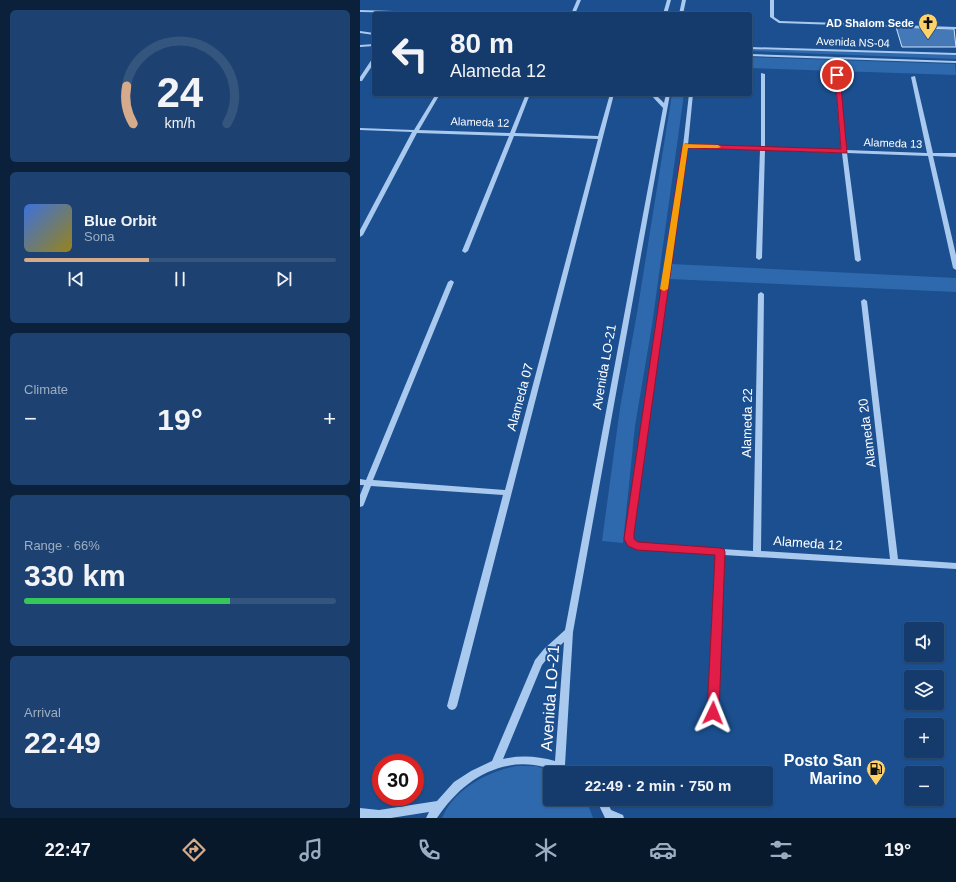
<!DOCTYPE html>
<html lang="en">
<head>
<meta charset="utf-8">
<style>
  :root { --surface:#143b6b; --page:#1d4271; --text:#f1f3f6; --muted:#9dadc1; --line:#33557e; --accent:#d6ab8b }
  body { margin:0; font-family:Helvetica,sans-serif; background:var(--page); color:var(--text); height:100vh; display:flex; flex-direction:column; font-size:15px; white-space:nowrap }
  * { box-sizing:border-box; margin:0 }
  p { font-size:13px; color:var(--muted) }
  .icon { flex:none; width:22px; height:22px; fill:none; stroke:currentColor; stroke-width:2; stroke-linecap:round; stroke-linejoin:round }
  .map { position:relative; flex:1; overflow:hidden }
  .details { display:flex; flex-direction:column; gap:10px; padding:10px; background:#0b203b; width:360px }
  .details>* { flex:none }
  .guide { position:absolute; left:12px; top:12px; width:380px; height:84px; border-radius:4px; box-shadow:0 1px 3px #0004,0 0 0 1px var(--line); background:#143b6b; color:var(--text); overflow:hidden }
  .controls { position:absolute; left:544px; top:622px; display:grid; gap:8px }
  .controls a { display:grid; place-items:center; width:40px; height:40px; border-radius:4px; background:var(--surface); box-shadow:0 1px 3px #0004,0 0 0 1px var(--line); font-size:20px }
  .speed { position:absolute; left:12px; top:754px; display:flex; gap:8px; font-size:20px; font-weight:700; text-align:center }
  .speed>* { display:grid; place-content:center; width:52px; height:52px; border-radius:50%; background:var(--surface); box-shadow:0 1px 3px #0004,0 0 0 1px var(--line); line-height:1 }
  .speed .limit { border:6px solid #d22; background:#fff; color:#111 }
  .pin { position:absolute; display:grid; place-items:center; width:34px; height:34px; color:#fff; margin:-17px; border:2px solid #fff; border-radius:50%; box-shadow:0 1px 4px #0007 }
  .me { position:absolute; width:44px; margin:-22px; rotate:2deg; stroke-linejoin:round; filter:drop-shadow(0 0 3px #0008) }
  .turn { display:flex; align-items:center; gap:14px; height:84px; padding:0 12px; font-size:18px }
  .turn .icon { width:52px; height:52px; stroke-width:2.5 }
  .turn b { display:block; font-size:28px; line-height:34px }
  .big { font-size:30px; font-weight:700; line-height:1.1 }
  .details .tile { flex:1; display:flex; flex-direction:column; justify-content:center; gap:6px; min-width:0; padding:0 14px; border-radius:6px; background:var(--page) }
  .details .dial { align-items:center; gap:0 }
  .dial svg { height:104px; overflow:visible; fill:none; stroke:var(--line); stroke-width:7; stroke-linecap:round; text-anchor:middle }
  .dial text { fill:var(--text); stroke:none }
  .song { display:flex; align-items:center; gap:12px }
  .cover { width:48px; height:48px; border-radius:6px; background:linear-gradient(135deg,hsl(220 70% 55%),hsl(50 70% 35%)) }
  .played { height:4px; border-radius:2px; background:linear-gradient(90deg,var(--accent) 40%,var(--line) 40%) }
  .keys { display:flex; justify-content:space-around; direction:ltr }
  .heat { display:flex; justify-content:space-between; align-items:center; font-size:22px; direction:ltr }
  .charge { height:6px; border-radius:3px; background:linear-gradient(90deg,#34c759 66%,var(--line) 0) }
  .trip { position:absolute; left:183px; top:766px; width:230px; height:40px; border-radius:4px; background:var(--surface); box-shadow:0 1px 3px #0004,0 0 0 1px var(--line); font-weight:700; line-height:40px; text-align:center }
  .tabs { display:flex; height:64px; justify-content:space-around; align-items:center; background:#08182b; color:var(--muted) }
  .tabs .icon { width:28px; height:28px }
  .tabs .active { color:var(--accent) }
  .tabs b { font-size:18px; color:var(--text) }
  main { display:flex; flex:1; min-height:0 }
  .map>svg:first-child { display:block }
</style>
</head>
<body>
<main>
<section class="details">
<div class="tile dial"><svg viewBox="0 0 100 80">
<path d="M14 69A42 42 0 1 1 86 69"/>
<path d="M14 69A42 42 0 0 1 9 40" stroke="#d6ab8b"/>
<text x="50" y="56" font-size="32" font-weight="700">24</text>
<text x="50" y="72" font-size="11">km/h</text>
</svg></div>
<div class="tile">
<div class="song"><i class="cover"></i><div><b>Blue Orbit</b><p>Sona</p></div></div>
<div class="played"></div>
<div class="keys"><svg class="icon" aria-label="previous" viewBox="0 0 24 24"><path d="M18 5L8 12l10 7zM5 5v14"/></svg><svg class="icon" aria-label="pause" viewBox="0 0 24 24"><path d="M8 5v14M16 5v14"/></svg><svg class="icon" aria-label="next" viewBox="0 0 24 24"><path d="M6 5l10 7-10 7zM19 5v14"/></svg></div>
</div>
<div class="tile"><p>Climate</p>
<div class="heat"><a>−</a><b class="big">19°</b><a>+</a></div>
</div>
<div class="tile"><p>Range · 66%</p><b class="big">330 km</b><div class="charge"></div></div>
<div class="tile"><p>Arrival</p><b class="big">22:49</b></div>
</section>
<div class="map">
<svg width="596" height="818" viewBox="0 0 596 818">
  <rect width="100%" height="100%" fill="#1b4f8f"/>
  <g fill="#2e69ad">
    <polygon points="390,49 596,54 596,59 390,51"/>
    <polygon points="390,57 595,64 596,75 390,68"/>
    <polygon points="312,94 324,94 292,325 275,426 263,543 242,541 260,408 277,313"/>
    <polygon points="311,264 596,278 596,292 309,279"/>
    <path d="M157,766H176L197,773H190V799H226L233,818H82C94,789 128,771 157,766Z"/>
  </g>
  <polygon fill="#4478b7" stroke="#cfe3fa" points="536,27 594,29 596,47 542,47"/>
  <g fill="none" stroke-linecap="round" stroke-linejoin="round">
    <g fill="#a9c9ee" fill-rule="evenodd">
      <polygon points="217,0 221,0 215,14 211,14"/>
      <polygon points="307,0 311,0 307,14 303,14"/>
      <polygon points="322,0 326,0 323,14 319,14"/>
      <polygon points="410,0 414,0 414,17 420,21 596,27 596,29 419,23 410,17"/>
      <polygon points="0,10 101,13 103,14 0,12"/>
      <polygon points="0,31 14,33 14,35 0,33"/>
      <polygon points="14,44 14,46 0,47 0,45"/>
      <polygon points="390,47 596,53 596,55 390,49"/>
      <polygon points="390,54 596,61 596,63 390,56"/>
      <polygon points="12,59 14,59 14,63 2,81 0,81 0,77"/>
      <polygon points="401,73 405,74 405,147 481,150 475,75 477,74 479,75 486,150 567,153 551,77 555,76 573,153 596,153 596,157 573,156 596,255 596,270 593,268 568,156 487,153 501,260 498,262 495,260 482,153 405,150 402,258 399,260 396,258 400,150 327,148 273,539 275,542 284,544 393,551 398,294 401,292 404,294 401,551 530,559 501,301 504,299 507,301 538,559 596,563 596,569 364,555 358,713 356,716 353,717 350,716 348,713 356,554 284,550 269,546 265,539 265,533 323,146 329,94 333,94 328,145 401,147"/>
      <polygon points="76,94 80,94 59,130 150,133 166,94 170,94 155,133 238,136 250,94 254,94 97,706 95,709 92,710 89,709 87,706 143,495 11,486 4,504 3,506 0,507 0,495 4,485 0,485 0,479 6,480 88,282 91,280 94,282 13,480 145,490 238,139 154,136 108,251 105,253 102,251 149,136 57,133 3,235 0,237 0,230 52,132 0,130 0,128 54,130"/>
      <path d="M290,94H295L304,103L306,94H310L213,632L205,765L217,770L219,773C214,773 208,774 204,773C200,772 196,770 192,769C186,767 180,766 174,765C132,760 99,785 77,818H66L69,812L31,818H0V808L19,810L77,801L94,782L111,771L132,761L175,660L184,649L205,630L303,108ZM204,642L195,761C178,756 160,755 143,759L182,665L190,655Z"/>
      <polygon points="236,799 246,799 251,810 263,815 264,818 245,818"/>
    </g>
  </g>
  <polygon fill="#e11d48" stroke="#92132f" points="475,74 480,75 487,153 328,148 274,533 274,539 278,542 360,548 364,549 365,552 359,713 357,717 353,719 349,717 347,713 355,555 277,550 268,546 264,539 322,146 325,144 481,149"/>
  <polygon fill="#f59e0b" points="323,144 358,145 361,147 358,148 328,148 308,289 304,291 300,289"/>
  <defs>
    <symbol id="church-pin" viewBox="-11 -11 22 30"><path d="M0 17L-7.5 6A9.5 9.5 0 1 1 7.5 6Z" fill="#ffd166" stroke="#1b4f8f"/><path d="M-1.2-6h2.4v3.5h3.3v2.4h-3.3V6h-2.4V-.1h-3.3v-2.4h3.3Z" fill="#111"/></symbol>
    <symbol id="fuel-pin" viewBox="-11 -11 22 30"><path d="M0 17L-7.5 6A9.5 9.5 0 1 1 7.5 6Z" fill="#ffd166" stroke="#1b4f8f"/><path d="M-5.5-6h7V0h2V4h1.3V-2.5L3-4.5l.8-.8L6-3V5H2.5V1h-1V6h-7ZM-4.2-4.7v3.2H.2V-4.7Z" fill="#111"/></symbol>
  </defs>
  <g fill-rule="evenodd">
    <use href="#church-pin" x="557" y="12" width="22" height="30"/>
    <use href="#fuel-pin" x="505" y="758" width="22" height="30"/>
  </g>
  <g text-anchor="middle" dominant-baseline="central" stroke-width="4" stroke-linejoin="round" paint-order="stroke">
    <g font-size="11" font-weight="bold" fill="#fff" stroke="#1b4f8f" text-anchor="end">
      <text x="554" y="23">AD Shalom Sede</text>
    </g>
    <g font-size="11" fill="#fff" stroke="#1b4f8f">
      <text transform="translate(493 42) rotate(2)">Avenida NS-04</text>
      <text transform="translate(120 122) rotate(2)">Alameda 12</text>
      <text transform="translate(533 143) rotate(2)">Alameda 13</text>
    </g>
    <g font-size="13" fill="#fff" stroke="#1b4f8f">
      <text transform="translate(244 367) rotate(-80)">Avenida LO-21</text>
      <text transform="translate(160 397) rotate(-75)">Alameda 07</text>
      <text transform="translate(387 423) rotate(-89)">Alameda 22</text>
      <text transform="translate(507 433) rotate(-97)">Alameda 20</text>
      <text transform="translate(448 543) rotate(4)">Alameda 12</text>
    </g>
    <g font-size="16" fill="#fff" stroke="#1b4f8f">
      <text transform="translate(190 698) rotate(-86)">Avenida LO-21</text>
    </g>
    <g font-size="16" font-weight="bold" fill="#fff" stroke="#1b4f8f" text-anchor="end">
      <text x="502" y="760">Posto San<tspan x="502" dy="18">Marino</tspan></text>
    </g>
  </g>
</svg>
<div class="controls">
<a><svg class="icon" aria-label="sound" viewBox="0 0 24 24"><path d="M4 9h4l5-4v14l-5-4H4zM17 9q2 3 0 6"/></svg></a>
<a><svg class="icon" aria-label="layers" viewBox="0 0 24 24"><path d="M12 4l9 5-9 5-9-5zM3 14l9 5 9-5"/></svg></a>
<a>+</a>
<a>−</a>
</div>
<div class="speed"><div class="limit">30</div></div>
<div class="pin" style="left:477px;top:75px;background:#d93025"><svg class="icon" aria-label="arrive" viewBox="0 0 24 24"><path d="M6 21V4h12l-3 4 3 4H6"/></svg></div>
<svg class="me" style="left:353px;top:713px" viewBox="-20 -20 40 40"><path d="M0-17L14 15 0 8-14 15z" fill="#e11d48" stroke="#fff" stroke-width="4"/></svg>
<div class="trip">22:49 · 2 min · 750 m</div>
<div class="guide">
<div class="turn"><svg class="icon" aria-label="left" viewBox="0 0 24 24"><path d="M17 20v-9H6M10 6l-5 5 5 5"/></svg><div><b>80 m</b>Alameda 12</div></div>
</div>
</div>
</main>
<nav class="tabs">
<b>22:47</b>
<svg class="icon active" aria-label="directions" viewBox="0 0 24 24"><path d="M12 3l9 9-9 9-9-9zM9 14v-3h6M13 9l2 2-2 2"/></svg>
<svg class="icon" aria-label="music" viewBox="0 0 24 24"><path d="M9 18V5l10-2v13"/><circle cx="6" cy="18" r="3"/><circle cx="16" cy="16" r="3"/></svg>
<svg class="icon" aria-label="phone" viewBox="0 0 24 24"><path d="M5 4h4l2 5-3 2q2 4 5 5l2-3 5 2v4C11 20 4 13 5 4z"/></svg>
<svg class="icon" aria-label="climate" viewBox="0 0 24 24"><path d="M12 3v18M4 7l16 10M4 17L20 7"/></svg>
<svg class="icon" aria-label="car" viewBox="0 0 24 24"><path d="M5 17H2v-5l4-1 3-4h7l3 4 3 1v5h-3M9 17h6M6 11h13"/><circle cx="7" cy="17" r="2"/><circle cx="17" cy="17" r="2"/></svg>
<svg class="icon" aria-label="filters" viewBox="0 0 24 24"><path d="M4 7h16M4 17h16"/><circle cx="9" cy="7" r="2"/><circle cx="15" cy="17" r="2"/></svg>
<b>19°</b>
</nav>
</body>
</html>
